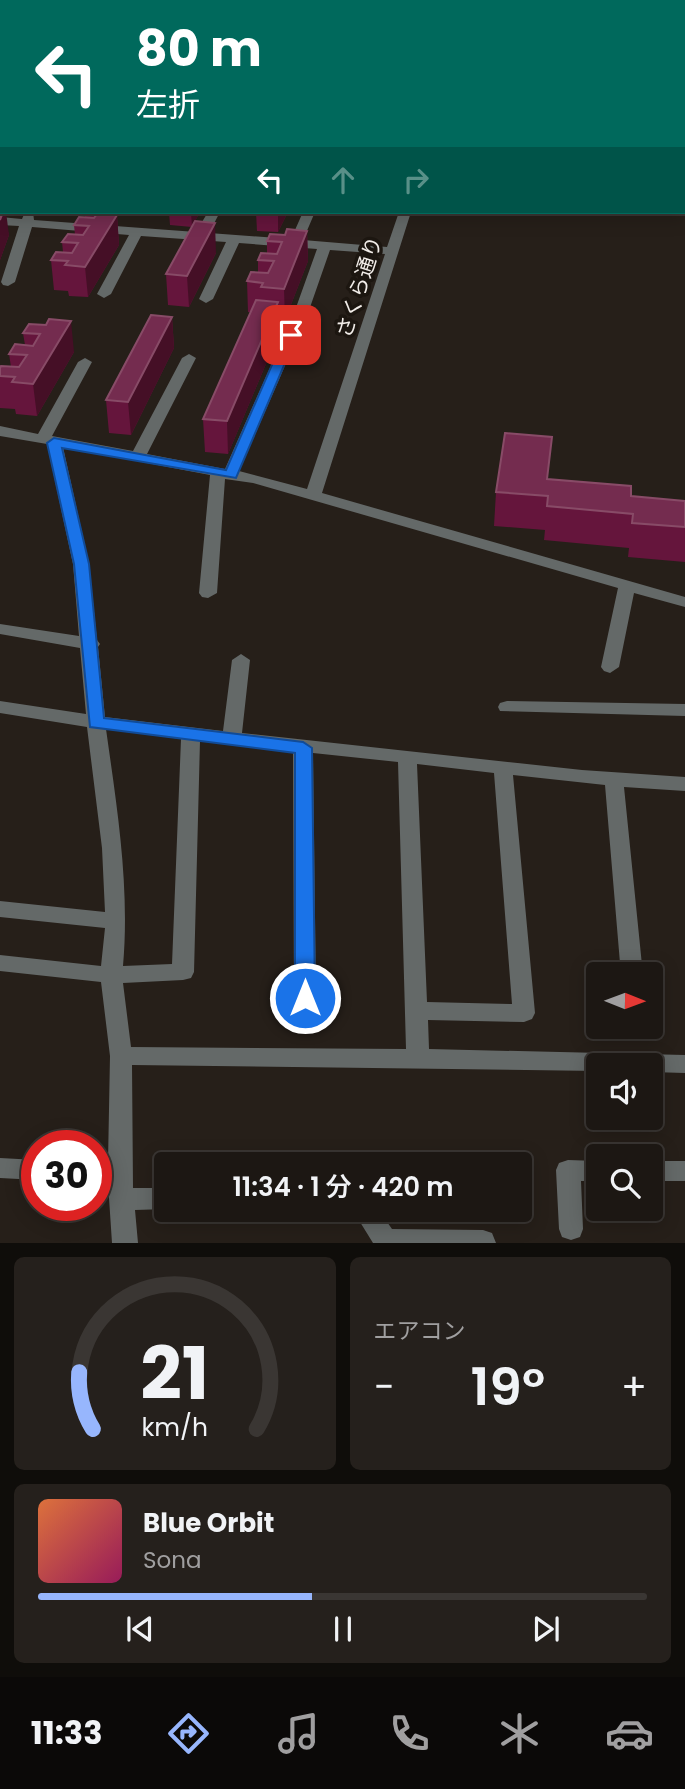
<!DOCTYPE html>
<html lang="ja">
<head>
<meta charset="utf-8">
<style>
  :root { --surface:#1c1713; --page:#25201c; --text:#f1f3f6; --muted:#a09fa0; --line:#3a3633; --accent:#97b6fd }
  body { margin:0; font-family:Poppins,"Noto Sans JP",sans-serif; background:var(--page); color:var(--text); height:100vh; display:flex; flex-direction:column; font-size:26px; white-space:nowrap }
  * { box-sizing:border-box; margin:0 }
  p { font-size:23px; color:var(--muted) }
  .icon { flex:none; width:38px; height:38px; fill:none; stroke:currentColor; stroke-width:2; stroke-linecap:round; stroke-linejoin:round }
  .map { position:relative; height:1243px; overflow:hidden }
  .sheet { display:flex; flex-direction:column; gap:14px; padding:14px; background:#0f0d0a; flex:1 }
  .sheet>* { flex:none }
  .top-card { position:absolute; left:0px; top:0px; width:686px; height:214px; box-shadow:0 4px 18px #0003,0 0 0 2px var(--line); background:#00695c; color:#fff; overflow:hidden }
  .needle { width:46px; rotate:91deg }
  .fabs { position:absolute; left:586px; top:962px; display:grid; gap:14px }
  .fabs a { display:grid; place-items:center; width:77px; height:77px; border-radius:7px; background:var(--surface); box-shadow:0 4px 18px #0003,0 0 0 2px var(--line); font-size:35px }
  .speed { position:absolute; left:21px; top:1130px; display:flex; gap:14px; font-size:35px; font-weight:700; text-align:center }
  .speed>* { display:grid; place-content:center; width:91px; height:91px; border-radius:50%; background:var(--surface); box-shadow:0 4px 18px #0003,0 0 0 2px var(--line); line-height:1 }
  .speed .limit { border:10px solid #d22; background:#fff; color:#111 }
  .pin { position:absolute; display:grid; place-items:center; width:60px; height:60px; color:#fff; margin:-30px; border-radius:14px; box-shadow:0 4px 10px #0006 }
  .me { position:absolute; width:77px; margin:-38px; rotate:0deg; stroke-linejoin:round; filter:drop-shadow(0 0 5px #0008) }
  .turn { display:flex; align-items:center; gap:24px; height:147px; padding:0 21px; font-size:32px }
  .turn .icon { width:91px; height:91px; stroke-width:2.5 }
  .turn b { display:block; font-size:49px; line-height:60px }
  .lanes { display:flex; align-items:center; height:66px; padding:0 21px; background:#0003; justify-content:center; gap:35px; direction:ltr }
  .lanes .off { opacity:.35 }
  .big { font-size:52px; font-weight:600; line-height:1.1 }
  .sheet .card { flex:1; display:flex; flex-direction:column; justify-content:center; gap:10px; min-width:0; padding:0 24px; border-radius:10px; background:var(--page) }
  .sheet .dial { align-items:center; gap:0 }
  .dial svg { height:182px; overflow:visible; fill:none; stroke:var(--line); stroke-width:7; stroke-linecap:round; text-anchor:middle }
  .dial text { fill:var(--text); stroke:none }
  .song { display:flex; align-items:center; gap:21px }
  .cover { width:84px; height:84px; border-radius:10px; background:linear-gradient(135deg,hsl(20 70% 55%),hsl(330 70% 35%)) }
  .played { height:7px; border-radius:4px; background:linear-gradient(90deg,var(--accent) 45%,var(--line) 45%) }
  .keys { display:flex; justify-content:space-around; direction:ltr }
  .heat { display:flex; justify-content:space-between; align-items:center; font-size:38px; direction:ltr }
  .sheet .tiles { flex:1; display:grid; gap:14px; grid-template-columns:1fr 1fr }
  .card:last-child { grid-column:span 2 }
  .trip { position:absolute; left:154px; top:1152px; width:378px; height:70px; border-radius:7px; background:var(--surface); box-shadow:0 4px 18px #0003,0 0 0 2px var(--line); font-weight:600; line-height:70px; text-align:center }
  .dock { display:flex; height:112px; justify-content:space-around; align-items:center; background:#0b0908; color:var(--muted) }
  .dock .icon { width:49px; height:49px }
  .dock .on { color:var(--accent) }
  .dock b { font-size:32px; color:var(--text) }
  .map>svg:first-child { display:block }
</style>
</head>
<body>
<div class="map">
<svg width="685" height="1243" viewBox="0 0 685 1243">
  <rect width="100%" height="100%" fill="#261f19"/>
  <g fill="none" stroke-linecap="round" stroke-linejoin="round">
    <g fill="#646968" fill-rule="evenodd">
      <rect x="625" y="0" width="10" height="2"/>
      <rect x="684" y="65" width="1" height="6"/>
      <rect x="0" y="79" width="2" height="6"/>
      <rect x="684" y="164" width="1" height="8"/>
      <path d="M25,212H33L34,220L196,232L208,212H220L209,233L291,239L303,212H315L303,240L387,247L399,212H411L322,493L685,597V607L634,593L619,667L610,673L604,671L601,667L618,588L253,483L225,479L217,593L208,598L202,597L199,593L210,475L63,447L89,564L97,640L100,644L98,647L105,717L223,731L232,660L241,654L250,660L242,733L582,770L685,777V791L624,787L643,975H621L605,785L513,775L535,1013L532,1019L524,1022L428,1020L429,1049L685,1055V1073L651,1072V1066H598V1071L132,1065L133,1188H166L167,1209L135,1210L138,1243H112L108,1183L96,1182V1162H108L110,1056L101,982L0,971V955L101,966L105,928L0,917V901L105,912L102,848L87,727L0,713V701L86,714L80,648L0,634V624L79,636L73,564L47,444L0,436V426L38,434L78,362L85,358L92,362L52,436L133,451L182,358L189,354L196,358L147,454L225,469L284,336L291,332L298,336L239,471L307,489L385,254L330,250L307,316L300,320L293,316L317,249L239,243L213,299L206,303L199,299L226,242L141,236L111,294L104,298L97,294L129,235L32,227L15,282L8,286L3,285L1,282L19,226L0,225V217L22,219ZM106,729L181,739L172,964L123,966C130,886 117,808 106,729ZM200,741L293,751L294,998L297,1004L305,1007L313,1004L316,998L313,753L398,762L406,1049L131,1047L123,983L183,980L191,978L194,972ZM417,764L494,773L512,1004L427,1002Z"/>
      <polygon points="507,701 685,704 685,716 500,711 498,707 500,703"/>
      <polygon points="0,1158 37,1160 37,1180 0,1178"/>
      <polygon points="568,1160 598,1161 598,1181 581,1181 583,1229 580,1237 571,1240 562,1237 559,1229 556,1170 559,1163"/>
      <rect x="651" y="1161" width="34" height="20"/>
      <polygon points="352,1209 378,1209 392,1229 483,1230 492,1233 496,1243 373,1243"/>
    </g>
    <g fill="#a8b3b1" fill-rule="evenodd">
      <polygon points="453,0 498,0 452,2"/>
      <polygon points="680,0 685,0 685,5 684,2 679,2"/>
    </g>
  </g>
  <g fill="#65153c">
    <polygon points="685,91 685,160 684,160"/>
    <polygon points="2,173 2,212 9,235 0,260 0,177"/>
    <polygon points="84,212 111,212 110,214 117,215 119,245 88,297 69,296 68,291 54,290 51,260 63,252 62,242 75,235 74,225 85,218"/>
    <polygon points="169,212 200,212 195,221 216,253 189,307 168,305 166,274 192,227 170,225"/>
    <polygon points="256,212 288,212 278,232 257,231"/>
    <polygon points="307,231 308,261 285,320 278,319 279,333 228,454 205,452 203,419 251,312 248,312 247,281 258,272 258,260 267,253 267,241 285,235"/>
    <polygon points="172,317 174,348 131,435 109,433 106,400"/>
    <polygon points="29,324 74,352 37,416 16,414 15,409 0,408 0,368 11,367 9,354 25,345 23,333"/>
    <polygon points="548,479 631,496 685,501 685,562 628,557 629,548 544,540 545,530 494,526 496,492"/>
  </g>
  <g fill="#450f26">
    <polygon points="2,29 2,61 0,65 0,33"/>
    <polygon points="3,212 6,212 9,235 0,260 0,220"/>
    <polygon points="191,212 200,212 192,227"/>
    <polygon points="278,212 288,212 278,232"/>
    <polygon points="117,215 119,245 88,297 85,267"/>
    <polygon points="215,223 216,253 189,307 187,276"/>
    <polygon points="307,231 308,261 285,320 284,289"/>
    <polygon points="278,302 279,333 228,454 227,421"/>
    <polygon points="172,317 174,348 131,435 128,402"/>
    <polygon points="71,321 74,352 37,416 33,384"/>
  </g>
  <g fill="#742c4f" stroke="#884b67" stroke-width="2">
    <polygon points="0,0 86,0 85,2 2,2 2,3 0,3"/>
    <polygon points="103,0 119,0 118,2 101,2"/>
    <polygon points="175,0 190,0 189,2 174,2"/>
    <polygon points="245,0 262,0 261,2 244,2"/>
    <polygon points="316,0 333,0 332,2 315,2"/>
    <rect x="387" y="0" width="18" height="2"/>
    <polygon points="0,3 2,3 2,29 0,33"/>
    <polygon points="0,206 2,206 2,212 3,212 0,220"/>
    <polygon points="97,214 117,215 85,267 65,265 68,261 51,260 56,252 72,253 78,243 62,242 68,234 83,235 89,226 74,225 79,217 94,218"/>
    <polygon points="195,221 215,223 187,276 166,274"/>
    <polygon points="287,229 307,231 284,289 261,287 263,283 247,281 251,272 268,273 274,261 258,260 261,253 277,254 282,242 267,241 270,234 285,235"/>
    <polygon points="256,300 278,302 227,421 203,419"/>
    <polygon points="151,315 172,317 128,402 106,400"/>
    <polygon points="49,319 71,321 33,384 12,382 15,377 0,376 0,368 1,366 19,367 27,355 9,354 15,344 33,346 40,334 23,333 29,324 46,325"/>
    <polygon points="505,433 552,437 547,479 631,486 631,496 685,501 685,527 632,523 633,514 547,506 548,496 496,492"/>
  </g>
  <polygon fill="#1a73e8" stroke="#114b97" stroke-width="2" points="291,332 297,335 236,478 62,448 89,564 104,718 303,742 312,748 315,998 312,1003 305,1005 298,1003 295,998 295,753 90,727 74,564 47,443 54,438 226,470 285,335"/>
  <g text-anchor="middle" dominant-baseline="central" stroke-width="7" stroke-linejoin="round" paint-order="stroke">
    <g font-size="21" fill="#f2ede9" stroke="#1c1610">
      <text transform="translate(359 287) rotate(-72)">さくら通り</text>
    </g>
  </g>
</svg>
<div class="fabs">
<a><svg class="needle" viewBox="-14 -14 28 28"><path d="M0-13l5 13h-10z" fill="#e53935"/><path d="M0 13l5-13h-10z" fill="#a09fa0"/></svg></a>
<a><svg class="icon" aria-label="sound" viewBox="0 0 24 24"><path d="M4 9h4l5-4v14l-5-4H4zM17 9q2 3 0 6"/></svg></a>
<a><svg class="icon" aria-label="search" viewBox="0 0 24 24"><circle cx="10" cy="10" r="6"/><path d="M15 15l6 6"/></svg></a>
</div>
<div class="speed"><div class="limit">30</div></div>
<div class="pin" style="left:291px;top:335px;background:#d93025"><svg class="icon" aria-label="arrive" viewBox="0 0 24 24"><path d="M6 21V4h12l-3 4 3 4H6"/></svg></div>
<svg class="me" style="left:305px;top:998px" viewBox="-20 -20 40 40"><circle r="17" fill="#1a73e8" stroke="#fff" stroke-width="3"/><path d="M0-11L8 9 0 5-8 9z" fill="#fff"/></svg>
<div class="trip">11:34 · 1 分 · 420 m</div>
<div class="top-card">
<div class="turn"><svg class="icon" aria-label="left" viewBox="0 0 24 24"><path d="M17 20v-9H6M10 6l-5 5 5 5"/></svg><div><b>80 m</b>左折</div></div>
<div class="lanes"><svg class="icon" aria-label="left" viewBox="0 0 24 24"><path d="M17 20v-9H6M10 6l-5 5 5 5"/></svg><svg class="icon off" aria-label="ahead" viewBox="0 0 24 24"><path d="M12 20V5M6 11l6-6 6 6"/></svg><svg class="icon off" aria-label="right" viewBox="0 0 24 24"><path d="M7 20v-9h11M14 6l5 5-5 5"/></svg></div>
</div>
</div>
<section class="sheet">
<div class="tiles">
<div class="card dial"><svg viewBox="0 0 100 80">
<path d="M14 69A42 42 0 1 1 86 69"/>
<path d="M14 69A42 42 0 0 1 8 44" stroke="#97b6fd"/>
<text x="50" y="56" font-size="32" font-weight="700">21</text>
<text x="50" y="72" font-size="11">km/h</text>
</svg></div>
<div class="card"><p>エアコン</p>
<div class="heat"><a>−</a><b class="big">19°</b><a>+</a></div>
</div>
<div class="card">
<div class="song"><i class="cover"></i><div><b>Blue Orbit</b><p>Sona</p></div></div>
<div class="played"></div>
<div class="keys"><svg class="icon" aria-label="previous" viewBox="0 0 24 24"><path d="M18 5L8 12l10 7zM5 5v14"/></svg><svg class="icon" aria-label="pause" viewBox="0 0 24 24"><path d="M8 5v14M16 5v14"/></svg><svg class="icon" aria-label="next" viewBox="0 0 24 24"><path d="M6 5l10 7-10 7zM19 5v14"/></svg></div>
</div>
</div>
</section>
<nav class="dock">
<b>11:33</b>
<svg class="icon on" aria-label="directions" viewBox="0 0 24 24"><path d="M12 3l9 9-9 9-9-9zM9 14v-3h6M13 9l2 2-2 2"/></svg>
<svg class="icon" aria-label="music" viewBox="0 0 24 24"><path d="M9 18V5l10-2v13"/><circle cx="6" cy="18" r="3"/><circle cx="16" cy="16" r="3"/></svg>
<svg class="icon" aria-label="phone" viewBox="0 0 24 24"><path d="M5 4h4l2 5-3 2q2 4 5 5l2-3 5 2v4C11 20 4 13 5 4z"/></svg>
<svg class="icon" aria-label="climate" viewBox="0 0 24 24"><path d="M12 3v18M4 7l16 10M4 17L20 7"/></svg>
<svg class="icon" aria-label="car" viewBox="0 0 24 24"><path d="M5 17H2v-5l4-1 3-4h7l3 4 3 1v5h-3M9 17h6M6 11h13"/><circle cx="7" cy="17" r="2"/><circle cx="17" cy="17" r="2"/></svg>
</nav>
</body>
</html>
